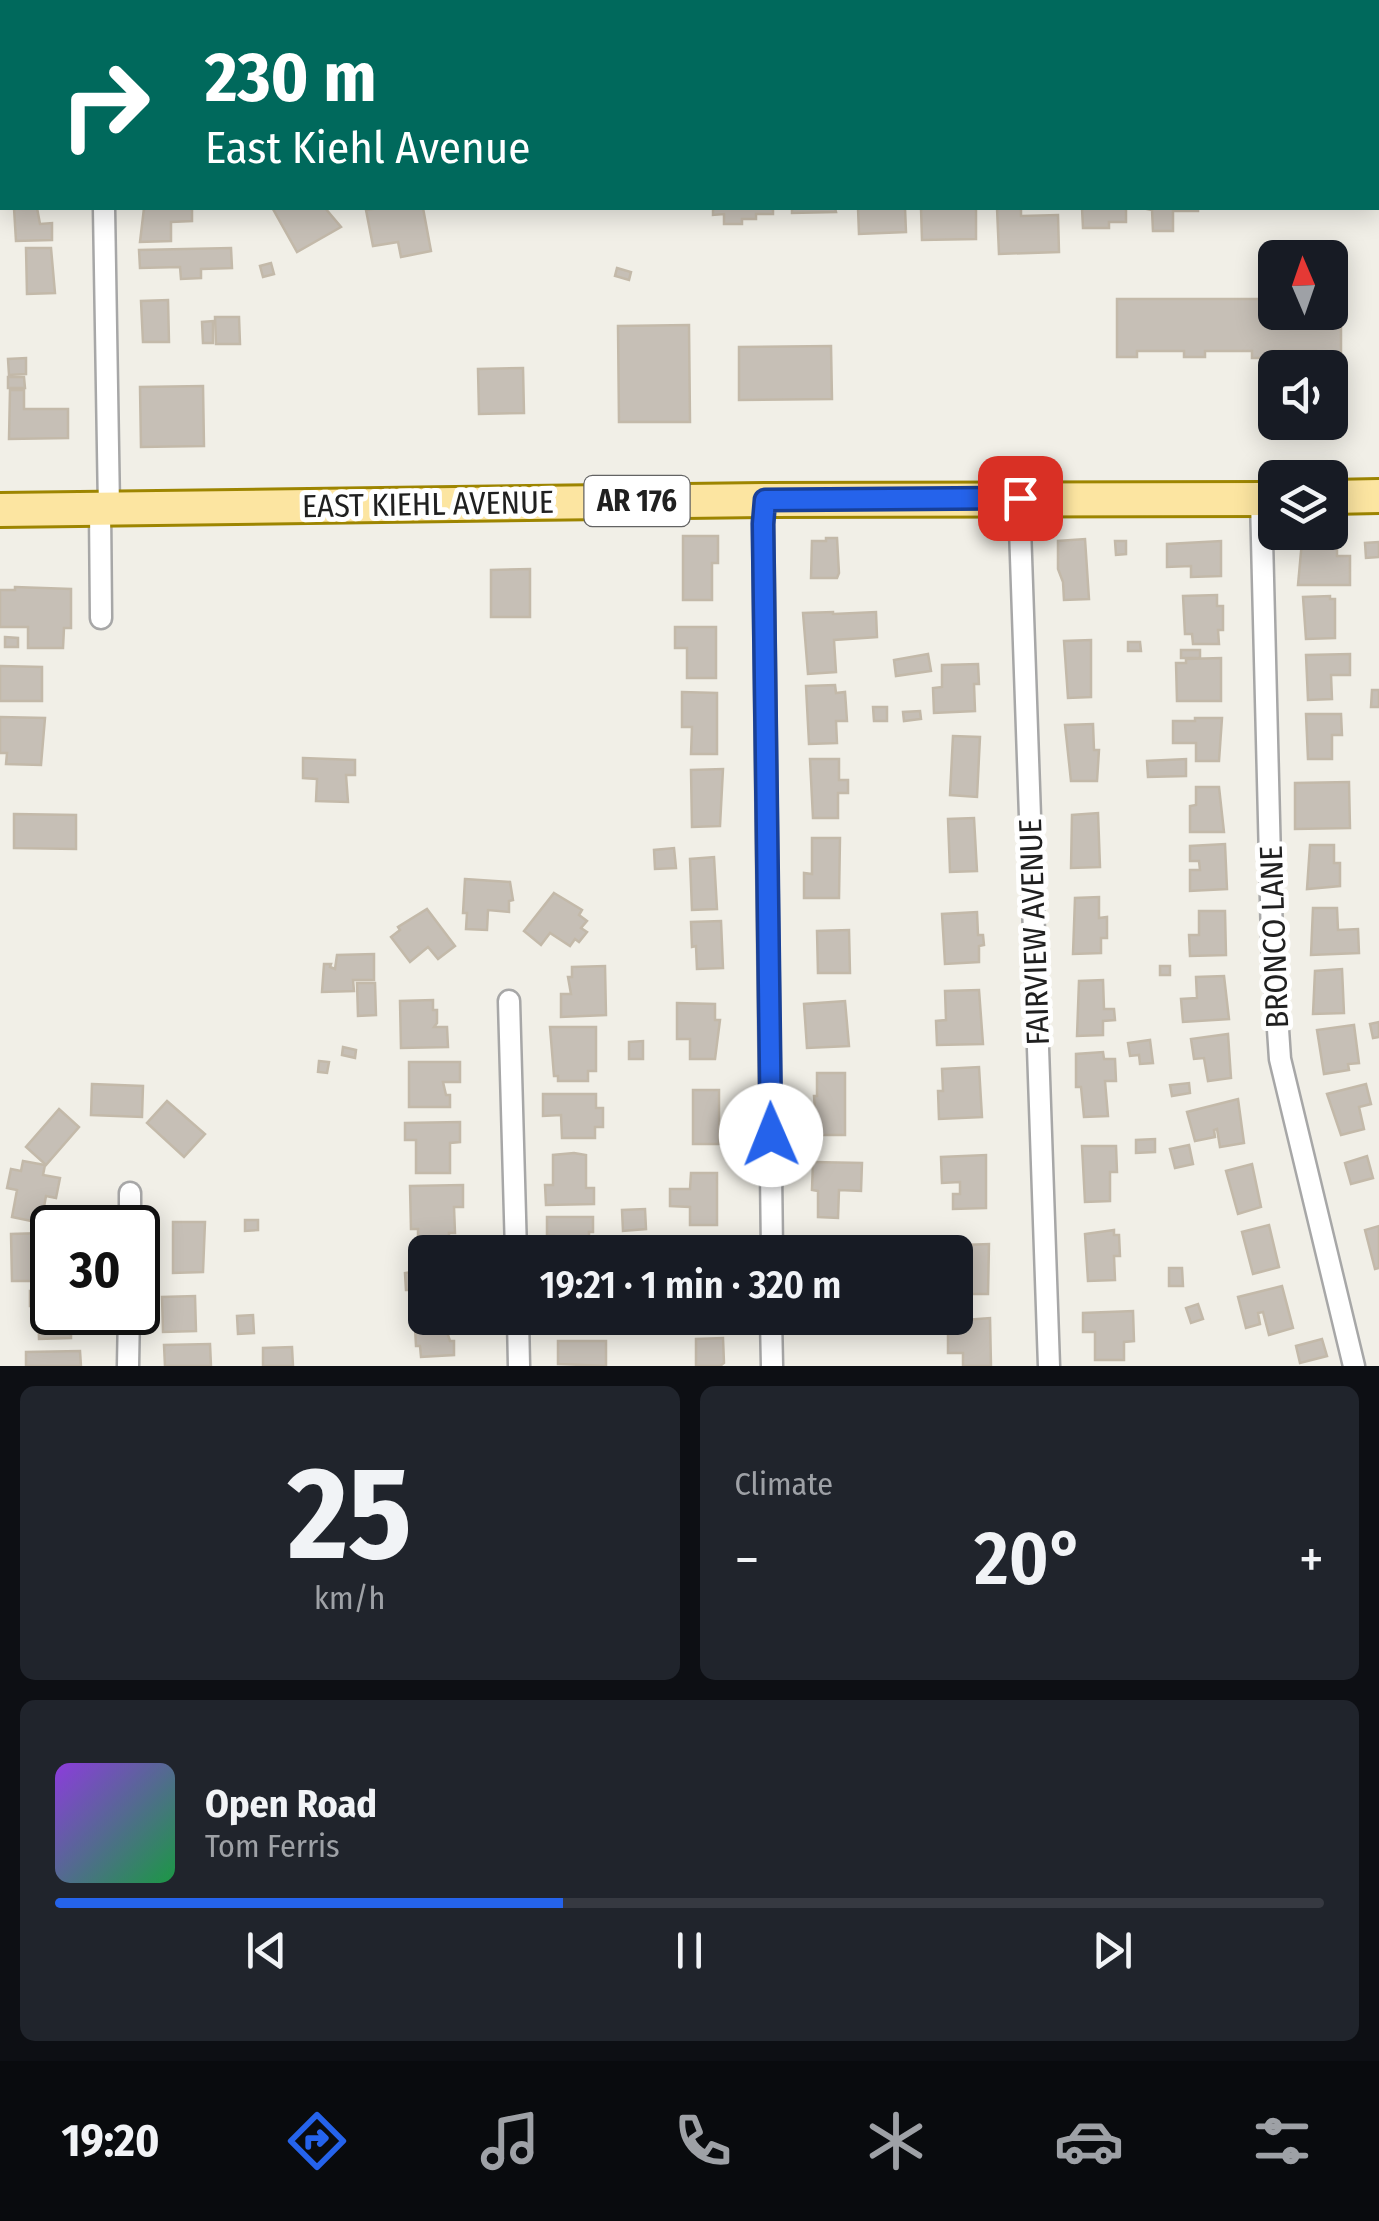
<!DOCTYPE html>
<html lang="en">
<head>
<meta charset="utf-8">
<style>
  :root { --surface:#171b24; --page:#20242c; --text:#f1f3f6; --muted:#9ea1a6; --line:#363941; --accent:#2563eb }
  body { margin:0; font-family:"Fira Sans Condensed",sans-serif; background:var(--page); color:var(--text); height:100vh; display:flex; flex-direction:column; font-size:38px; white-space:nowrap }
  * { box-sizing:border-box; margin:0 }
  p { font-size:32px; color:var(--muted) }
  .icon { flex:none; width:55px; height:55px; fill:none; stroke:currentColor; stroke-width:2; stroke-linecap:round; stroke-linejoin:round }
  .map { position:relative; height:1366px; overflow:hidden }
  .details { display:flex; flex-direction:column; gap:20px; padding:20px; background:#0d0f14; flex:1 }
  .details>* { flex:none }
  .banner { position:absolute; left:0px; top:0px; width:1380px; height:210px; box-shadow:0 5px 25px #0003; background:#00695c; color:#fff; overflow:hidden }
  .needle { width:65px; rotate:358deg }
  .tools { position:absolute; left:1258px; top:240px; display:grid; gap:20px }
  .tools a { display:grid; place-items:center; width:90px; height:90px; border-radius:15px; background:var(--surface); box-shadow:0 5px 25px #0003; font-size:50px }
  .speed { position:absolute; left:30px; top:1205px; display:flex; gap:20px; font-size:50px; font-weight:700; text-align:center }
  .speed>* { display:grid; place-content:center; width:130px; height:130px; border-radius:50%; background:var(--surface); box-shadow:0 5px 25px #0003; line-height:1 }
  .speed .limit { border:5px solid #111; border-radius:15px; background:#fff; color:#111 }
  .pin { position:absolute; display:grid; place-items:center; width:85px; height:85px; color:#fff; margin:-42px; border-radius:20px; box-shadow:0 5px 15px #0006 }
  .me { position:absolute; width:110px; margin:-55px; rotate:359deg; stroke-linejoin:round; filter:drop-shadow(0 0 8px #0008) }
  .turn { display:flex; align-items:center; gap:35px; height:210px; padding:0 40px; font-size:45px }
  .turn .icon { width:130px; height:130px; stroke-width:2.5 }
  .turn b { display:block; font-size:70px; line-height:85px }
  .big { font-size:75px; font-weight:600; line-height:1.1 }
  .details .widget { flex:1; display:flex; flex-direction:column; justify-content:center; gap:15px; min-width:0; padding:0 35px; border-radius:15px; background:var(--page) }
  .details .dial { align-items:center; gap:0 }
  .dial b { font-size:130px; line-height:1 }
  .song { display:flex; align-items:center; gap:30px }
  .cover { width:120px; height:120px; border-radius:15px; background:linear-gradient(135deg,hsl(270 70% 55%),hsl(140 70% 35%)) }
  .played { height:10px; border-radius:5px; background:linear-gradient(90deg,var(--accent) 40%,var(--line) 40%) }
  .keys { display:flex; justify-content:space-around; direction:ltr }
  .heat { display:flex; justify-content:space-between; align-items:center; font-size:55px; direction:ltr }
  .details .tiles { flex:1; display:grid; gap:20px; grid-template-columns:1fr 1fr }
  .widget:last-child { grid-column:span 2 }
  .trip { position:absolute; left:408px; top:1235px; width:565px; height:100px; border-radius:15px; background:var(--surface); box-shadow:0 5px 25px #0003; font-weight:600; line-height:100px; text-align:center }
  .dock { display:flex; height:160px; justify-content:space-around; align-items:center; background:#090b0e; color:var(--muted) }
  .dock .icon { width:70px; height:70px }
  .dock .current { color:var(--accent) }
  .dock b { font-size:45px; color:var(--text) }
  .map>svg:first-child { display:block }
</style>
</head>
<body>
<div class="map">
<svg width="1379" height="1366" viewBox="0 0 1379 1366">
  <rect width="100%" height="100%" fill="#f1efe7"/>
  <g fill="#c6bfb6" stroke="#c3b9a9" stroke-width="2.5">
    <polygon points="368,0 410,0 412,2 370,2"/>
    <polygon points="14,208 37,208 40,224 52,223 52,240 16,241"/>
    <polygon points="144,208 192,208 192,221 171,222 171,241 140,242"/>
    <polygon points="277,208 325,208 341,227 297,252 273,209"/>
    <polygon points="379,208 423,208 431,251 401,257 398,242 373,246 366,210"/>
    <polygon points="713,208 773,208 773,214 756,214 756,219 742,219 742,224 724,224 724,214 713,215"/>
    <polygon points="792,208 835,208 836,212 792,213"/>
    <polygon points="858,208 905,208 906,232 859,234"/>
    <polygon points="921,208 976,208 976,239 922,240"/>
    <polygon points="997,208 1021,208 1021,216 1058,215 1059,252 999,254"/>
    <polygon points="1082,208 1126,208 1126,222 1109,222 1109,228 1083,228"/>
    <polygon points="1142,208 1198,208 1198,211 1173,211 1173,231 1153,231 1152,210"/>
    <polygon points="26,248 51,248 55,293 27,294"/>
    <polygon points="231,248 232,268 201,269 201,278 181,279 180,267 140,268 139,250"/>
    <polygon points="271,263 274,274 263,277 260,266"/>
    <polygon points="617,268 631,272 629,280 615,276"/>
    <polygon points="1330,298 1341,298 1341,358 1316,358 1316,351 1272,351 1272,358 1252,358 1252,351 1205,351 1205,357 1184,357 1184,351 1137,351 1137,357 1117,357 1117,299 1275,299 1275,312 1330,312"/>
    <polygon points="168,300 169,342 143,342 141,301"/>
    <polygon points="215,317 239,317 240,344 216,344"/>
    <polygon points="213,321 213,343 203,343 202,322"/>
    <polygon points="689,325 690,422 619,422 618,326"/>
    <polygon points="831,346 832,399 739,400 739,347"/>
    <polygon points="26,358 26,374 9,375 8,359"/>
    <polygon points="523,368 524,413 479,414 478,369"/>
    <polygon points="8,377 24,377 25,388 8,388"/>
    <polygon points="203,386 204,446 141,447 140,387"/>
    <polygon points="10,390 24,390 24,409 68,409 68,438 9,439"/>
    <polygon points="683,536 718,536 718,563 712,563 712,600 683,600"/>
    <polygon points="826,538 837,538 839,573 837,578 811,578 812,541 826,541"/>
    <polygon points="1085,539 1089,599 1064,600 1063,582 1058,569 1058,541"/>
    <polygon points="1337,540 1337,556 1350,556 1350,585 1298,585 1302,541"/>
    <polygon points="1115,541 1126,541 1126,554 1116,555"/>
    <polygon points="1221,541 1221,576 1191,577 1191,566 1167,567 1167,544"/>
    <polygon points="1379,542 1379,557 1366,558 1365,543"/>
    <polygon points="530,569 530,617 491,617 491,570"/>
    <polygon points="15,587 71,589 71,628 64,628 63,648 28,648 28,627 0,627 0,590 15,590"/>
    <polygon points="1217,595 1217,606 1223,606 1223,630 1218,630 1219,644 1193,644 1192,634 1185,634 1183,596"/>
    <polygon points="1330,596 1330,599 1335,599 1335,638 1306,639 1303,597"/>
    <polygon points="833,612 833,614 876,612 877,637 834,640 836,672 808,674 803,613"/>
    <polygon points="675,627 716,627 716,678 687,678 687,648 675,648"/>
    <polygon points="5,637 18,638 18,647 5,647"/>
    <polygon points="1091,640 1091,697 1068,698 1064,641"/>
    <polygon points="1128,642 1140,642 1141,651 1128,651"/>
    <rect x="1181" y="650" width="19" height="8"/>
    <polygon points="928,654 931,671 896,676 894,660"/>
    <polygon points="1350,654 1350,675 1331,675 1332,699 1308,700 1306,655"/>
    <polygon points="1221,658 1221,701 1177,701 1176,663 1186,663 1186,659"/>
    <polygon points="978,664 979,684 974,684 975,711 934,713 933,688 942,687 942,665"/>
    <polygon points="0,666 42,667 42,701 0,701"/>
    <polygon points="835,685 836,693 845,692 847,721 836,721 837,743 809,744 806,686"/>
    <polygon points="1372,690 1379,690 1379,707 1371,707"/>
    <polygon points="682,692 717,693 717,754 691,754 692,727 682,727"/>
    <polygon points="873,707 887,707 887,721 874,721"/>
    <polygon points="920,711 921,719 904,721 903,712"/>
    <polygon points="1306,714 1341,714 1342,735 1332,735 1332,759 1308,759"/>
    <polygon points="0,717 45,718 41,765 6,764 7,753 0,753"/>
    <polygon points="1195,718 1222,718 1219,761 1196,761 1196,743 1173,743 1173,721 1195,721"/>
    <polygon points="1093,724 1094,750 1099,750 1097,781 1071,781 1065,725"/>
    <polygon points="953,736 980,737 977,797 950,795"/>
    <polygon points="303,758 355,760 355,775 346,775 348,802 316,801 317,779 303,778"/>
    <polygon points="810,759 839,759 839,780 848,780 848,793 838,793 838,818 813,818"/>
    <polygon points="1186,759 1186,776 1148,777 1147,761"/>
    <polygon points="723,769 720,826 692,827 691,770"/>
    <polygon points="1349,782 1350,828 1295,829 1295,783"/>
    <polygon points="1196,787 1219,787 1224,832 1190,832 1190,806 1196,805"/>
    <polygon points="1098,813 1100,867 1071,868 1072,815"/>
    <polygon points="14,814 76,815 76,849 14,848"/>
    <polygon points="974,818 977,871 950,872 948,819"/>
    <polygon points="812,838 840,838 839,898 804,898 804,873 812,874"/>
    <polygon points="1225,844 1227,889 1190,891 1190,870 1200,870 1199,861 1190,861 1190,846"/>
    <polygon points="1310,845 1334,845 1334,863 1340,863 1340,886 1307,889"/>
    <polygon points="674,848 676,868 655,869 654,850"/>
    <polygon points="714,857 717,909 692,910 690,859"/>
    <polygon points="465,879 510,882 513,900 509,901 509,912 488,910 487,930 466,929 467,913 463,913"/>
    <polygon points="554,893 582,910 579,915 587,921 581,928 587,932 579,942 575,939 570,946 550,933 541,945 524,931"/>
    <polygon points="1099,897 1099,918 1107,917 1107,938 1101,938 1101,953 1073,954 1075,898"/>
    <polygon points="1313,908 1337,908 1338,930 1358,929 1359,953 1311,955"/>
    <polygon points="427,909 455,946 438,959 428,947 410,962 391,937 400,930 398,927"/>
    <polygon points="1199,911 1225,911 1226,955 1190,956 1189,935 1199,935"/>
    <polygon points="977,912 978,935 983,935 984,945 979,946 979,962 945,964 942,914"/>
    <polygon points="721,921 723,968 697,969 696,946 692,947 691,922"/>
    <polygon points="849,930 850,973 818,973 817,931"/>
    <polygon points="374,954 374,980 353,980 354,991 322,992 324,964 331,964 330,967 335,969 337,955"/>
    <polygon points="605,966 606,1015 561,1017 561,994 571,994 568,977 572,977 572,967"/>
    <rect x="1160" y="966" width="10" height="9"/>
    <polygon points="1342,969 1344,1013 1313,1014 1315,971"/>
    <polygon points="1224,976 1229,1019 1183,1022 1181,999 1197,998 1196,977"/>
    <polygon points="1103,980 1104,1009 1114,1009 1115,1020 1103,1021 1103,1035 1077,1036 1079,981"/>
    <polygon points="357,983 375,983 376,1015 358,1016"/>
    <polygon points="979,990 983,1044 937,1045 936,1021 946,1020 945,991"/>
    <polygon points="433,1000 433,1010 437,1010 437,1023 434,1027 447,1027 448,1047 401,1048 400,1001"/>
    <polygon points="845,1001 849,1046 807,1048 804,1004"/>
    <polygon points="677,1003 715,1004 715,1020 720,1020 715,1059 690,1059 690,1039 677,1039"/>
    <polygon points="1379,1022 1379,1037 1373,1038 1370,1024"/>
    <polygon points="1354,1025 1359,1063 1348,1064 1349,1070 1324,1074 1317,1030"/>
    <polygon points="550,1027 596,1027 596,1071 588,1071 588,1081 558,1081 558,1076 554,1076"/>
    <polygon points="1228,1034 1231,1078 1208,1081 1204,1058 1194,1059 1191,1039"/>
    <polygon points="1150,1040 1153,1063 1140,1064 1139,1055 1130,1056 1128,1043"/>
    <polygon points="643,1041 643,1059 629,1059 629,1042"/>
    <polygon points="343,1047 356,1050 355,1058 342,1055"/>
    <polygon points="1103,1052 1104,1059 1115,1059 1116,1081 1105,1081 1108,1116 1084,1117 1081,1087 1076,1087 1076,1054"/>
    <polygon points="319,1061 329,1062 327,1073 318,1072"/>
    <polygon points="409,1062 460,1062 460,1082 443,1082 446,1095 450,1095 450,1107 409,1107"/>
    <polygon points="979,1067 982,1117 939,1119 938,1091 943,1091 942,1069"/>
    <polygon points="817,1073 845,1073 845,1135 817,1135 814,1096 817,1096"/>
    <polygon points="1189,1083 1190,1093 1172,1096 1170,1085"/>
    <polygon points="92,1084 143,1086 142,1117 91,1115"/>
    <polygon points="1366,1084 1371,1104 1359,1107 1364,1129 1341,1135 1327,1094"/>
    <rect x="693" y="1090" width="26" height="54"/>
    <polygon points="543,1094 596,1094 596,1108 603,1108 603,1127 595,1127 595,1138 562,1138 561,1115 543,1116"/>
    <polygon points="1238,1099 1244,1143 1220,1147 1217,1129 1214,1130 1215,1137 1195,1141 1187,1112"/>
    <polygon points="167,1101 205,1134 184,1157 147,1123"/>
    <polygon points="59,1109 79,1127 46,1165 26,1147"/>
    <polygon points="460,1122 460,1142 450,1143 450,1173 416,1173 416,1140 405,1140 405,1123"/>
    <polygon points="1155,1139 1155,1152 1136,1153 1136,1140"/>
    <polygon points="1189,1145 1193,1164 1175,1168 1170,1149"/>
    <polygon points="1082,1146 1116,1146 1117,1172 1110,1172 1110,1201 1085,1202"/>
    <polygon points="574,1153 586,1155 586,1188 594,1188 594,1204 546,1205 545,1185 553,1185 553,1155"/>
    <polygon points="986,1155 986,1208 953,1209 953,1194 960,1194 960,1182 942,1183 941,1157"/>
    <polygon points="1367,1156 1373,1178 1351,1184 1345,1163"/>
    <polygon points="23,1161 45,1165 43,1175 60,1178 56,1198 46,1196 41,1223 12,1217 17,1190 7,1188 11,1169 21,1171"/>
    <polygon points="813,1162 862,1163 861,1191 839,1190 838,1218 818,1217 818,1191 812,1190"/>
    <polygon points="1252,1164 1261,1207 1238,1214 1226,1171"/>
    <polygon points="691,1173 717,1173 717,1225 690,1225 690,1207 670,1206 670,1189 690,1189"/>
    <polygon points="463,1185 463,1207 454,1207 455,1233 449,1233 449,1239 418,1240 418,1229 411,1229 410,1186"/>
    <polygon points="645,1209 646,1229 623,1231 622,1210"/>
    <polygon points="547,1217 593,1217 593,1232 589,1232 589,1252 554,1252 554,1236 547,1236"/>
    <polygon points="245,1220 258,1220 258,1230 245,1231"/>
    <polygon points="173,1222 205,1222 203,1272 173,1273"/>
    <polygon points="1269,1225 1279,1267 1253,1274 1242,1232"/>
    <polygon points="1379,1226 1379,1268 1375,1269 1365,1230"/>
    <polygon points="1114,1230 1114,1235 1119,1235 1120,1256 1114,1256 1115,1280 1088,1281 1085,1234"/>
    <polygon points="42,1233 43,1281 12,1281 11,1234"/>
    <polygon points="989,1244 988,1294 964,1294 964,1275 955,1276 955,1262 963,1262 963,1245"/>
    <polygon points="425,1253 425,1301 413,1302 412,1290 406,1290 405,1273 412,1272 410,1254"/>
    <polygon points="1169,1268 1182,1268 1183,1286 1169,1286"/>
    <polygon points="1282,1286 1293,1328 1269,1335 1263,1312 1258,1313 1260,1324 1246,1328 1238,1297"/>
    <polygon points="52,1290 52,1312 71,1312 71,1338 39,1339 38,1306 30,1306 30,1291"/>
    <polygon points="195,1296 196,1331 163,1332 162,1297"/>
    <polygon points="1198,1304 1203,1319 1191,1323 1186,1308"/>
    <polygon points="1133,1311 1134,1341 1124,1342 1124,1360 1095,1360 1095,1332 1083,1332 1083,1313"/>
    <polygon points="419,1313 425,1313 425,1318 471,1318 471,1331 447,1332 450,1341 454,1341 454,1355 421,1357 420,1346 416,1346 415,1327 420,1327"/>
    <polygon points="253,1315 254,1333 238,1334 237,1316"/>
    <polygon points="559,1318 604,1318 604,1320 594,1320 594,1331 567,1331 566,1327 559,1327"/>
    <polygon points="990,1318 991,1366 963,1366 963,1353 948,1353 948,1331 965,1331 965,1320"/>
    <polygon points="723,1338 724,1363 720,1366 696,1366 696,1339"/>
    <polygon points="1322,1339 1327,1356 1300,1363 1296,1346"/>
    <polygon points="558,1341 606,1341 606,1366 558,1364"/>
    <polygon points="210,1344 211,1366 165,1366 164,1345"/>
    <polygon points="292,1347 293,1366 263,1366 263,1348"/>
    <polygon points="80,1351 81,1366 26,1366 26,1352"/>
  </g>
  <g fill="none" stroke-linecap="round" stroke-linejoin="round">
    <defs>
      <g id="street">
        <polyline points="102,0 102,2"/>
        <polyline points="461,0 463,2"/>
        <polyline points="1378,133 1379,133"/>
        <polyline points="104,208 109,508"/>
        <polyline points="1019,499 1049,1366"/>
        <polyline points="1261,499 1272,940 1280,1059 1354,1366"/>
        <polyline points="765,500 763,520 772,1252"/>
        <polyline points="100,509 101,618"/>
        <polyline points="509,1001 516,1252"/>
        <polyline points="130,1228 130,1193"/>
        <polyline points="518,1318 519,1366"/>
        <polyline points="771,1318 772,1366"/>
        <polyline points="128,1366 129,1312"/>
      </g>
      <g id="primary">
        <polyline points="1330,497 1379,496"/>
        <polyline points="0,510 765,500 1275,499"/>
      </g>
    </defs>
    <use href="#street" stroke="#a7a7a7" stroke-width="25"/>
    <use href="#primary" stroke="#9d8500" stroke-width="38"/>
    <use href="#street" stroke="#fff" stroke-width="20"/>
    <use href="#primary" stroke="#fce5a1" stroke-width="32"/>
  </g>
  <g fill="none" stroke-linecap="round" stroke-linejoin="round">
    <defs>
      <polyline id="route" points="771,1135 763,524 765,500 1020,498"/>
    </defs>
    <use href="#route" stroke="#184099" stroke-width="25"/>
    <use href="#route" stroke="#2563eb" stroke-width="18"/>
  </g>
  <g text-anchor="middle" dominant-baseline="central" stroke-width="10" stroke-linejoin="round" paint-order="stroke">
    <rect fill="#fff" stroke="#636363" stroke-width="2.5" x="584.5" y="476" width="105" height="50" rx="8"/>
    <g font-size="30" font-weight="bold" fill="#202020">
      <text x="637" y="501">AR 176</text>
    </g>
    <g font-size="32" fill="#202020" stroke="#fff">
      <text transform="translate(428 504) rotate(-1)">EAST KIEHL AVENUE</text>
      <text transform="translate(1034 932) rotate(-92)">FAIRVIEW AVENUE</text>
      <text transform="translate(1274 937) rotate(-92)">BRONCO LANE</text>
    </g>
  </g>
</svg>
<div class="tools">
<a><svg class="needle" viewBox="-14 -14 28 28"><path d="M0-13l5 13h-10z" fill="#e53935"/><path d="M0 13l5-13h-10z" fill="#9ea1a6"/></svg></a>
<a><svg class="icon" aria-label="sound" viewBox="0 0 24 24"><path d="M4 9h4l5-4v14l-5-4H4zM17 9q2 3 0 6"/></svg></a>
<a><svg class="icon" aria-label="layers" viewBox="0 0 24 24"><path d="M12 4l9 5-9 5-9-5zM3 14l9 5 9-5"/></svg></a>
</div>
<div class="speed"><div class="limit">30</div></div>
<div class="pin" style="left:1020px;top:498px;background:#d93025"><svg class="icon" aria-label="arrive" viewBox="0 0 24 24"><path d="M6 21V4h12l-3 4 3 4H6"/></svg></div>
<svg class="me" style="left:771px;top:1135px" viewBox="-20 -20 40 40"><circle r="19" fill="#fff"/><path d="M0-13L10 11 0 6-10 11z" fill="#2563eb"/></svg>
<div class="trip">19:21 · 1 min · 320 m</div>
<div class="banner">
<div class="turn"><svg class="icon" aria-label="right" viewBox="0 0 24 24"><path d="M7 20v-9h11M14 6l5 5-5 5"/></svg><div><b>230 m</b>East Kiehl Avenue</div></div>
</div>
</div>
<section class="details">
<div class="tiles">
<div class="widget dial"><b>25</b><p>km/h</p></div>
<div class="widget"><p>Climate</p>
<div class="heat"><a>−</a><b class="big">20°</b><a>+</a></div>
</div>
<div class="widget">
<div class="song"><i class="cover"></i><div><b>Open Road</b><p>Tom Ferris</p></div></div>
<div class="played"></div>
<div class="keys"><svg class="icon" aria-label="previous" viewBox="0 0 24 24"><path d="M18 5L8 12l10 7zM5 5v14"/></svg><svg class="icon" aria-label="pause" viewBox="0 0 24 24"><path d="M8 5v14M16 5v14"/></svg><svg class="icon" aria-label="next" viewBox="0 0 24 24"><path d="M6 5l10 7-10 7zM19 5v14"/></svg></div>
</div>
</div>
</section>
<nav class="dock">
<b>19:20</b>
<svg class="icon current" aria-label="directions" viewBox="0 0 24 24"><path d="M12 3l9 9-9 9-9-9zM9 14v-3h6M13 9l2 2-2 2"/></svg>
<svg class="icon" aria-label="music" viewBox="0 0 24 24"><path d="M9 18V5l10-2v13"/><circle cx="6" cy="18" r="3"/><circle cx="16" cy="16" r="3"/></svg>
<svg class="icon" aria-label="phone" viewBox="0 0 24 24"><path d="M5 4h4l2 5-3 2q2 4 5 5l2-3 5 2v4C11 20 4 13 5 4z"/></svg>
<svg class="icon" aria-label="climate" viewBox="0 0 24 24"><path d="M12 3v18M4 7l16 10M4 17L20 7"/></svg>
<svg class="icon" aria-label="car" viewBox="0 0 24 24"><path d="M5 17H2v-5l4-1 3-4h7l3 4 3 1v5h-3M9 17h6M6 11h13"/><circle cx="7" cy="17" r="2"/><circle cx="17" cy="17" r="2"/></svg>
<svg class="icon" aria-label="filters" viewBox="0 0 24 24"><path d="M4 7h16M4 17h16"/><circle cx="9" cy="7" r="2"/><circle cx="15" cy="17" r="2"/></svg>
</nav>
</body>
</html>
